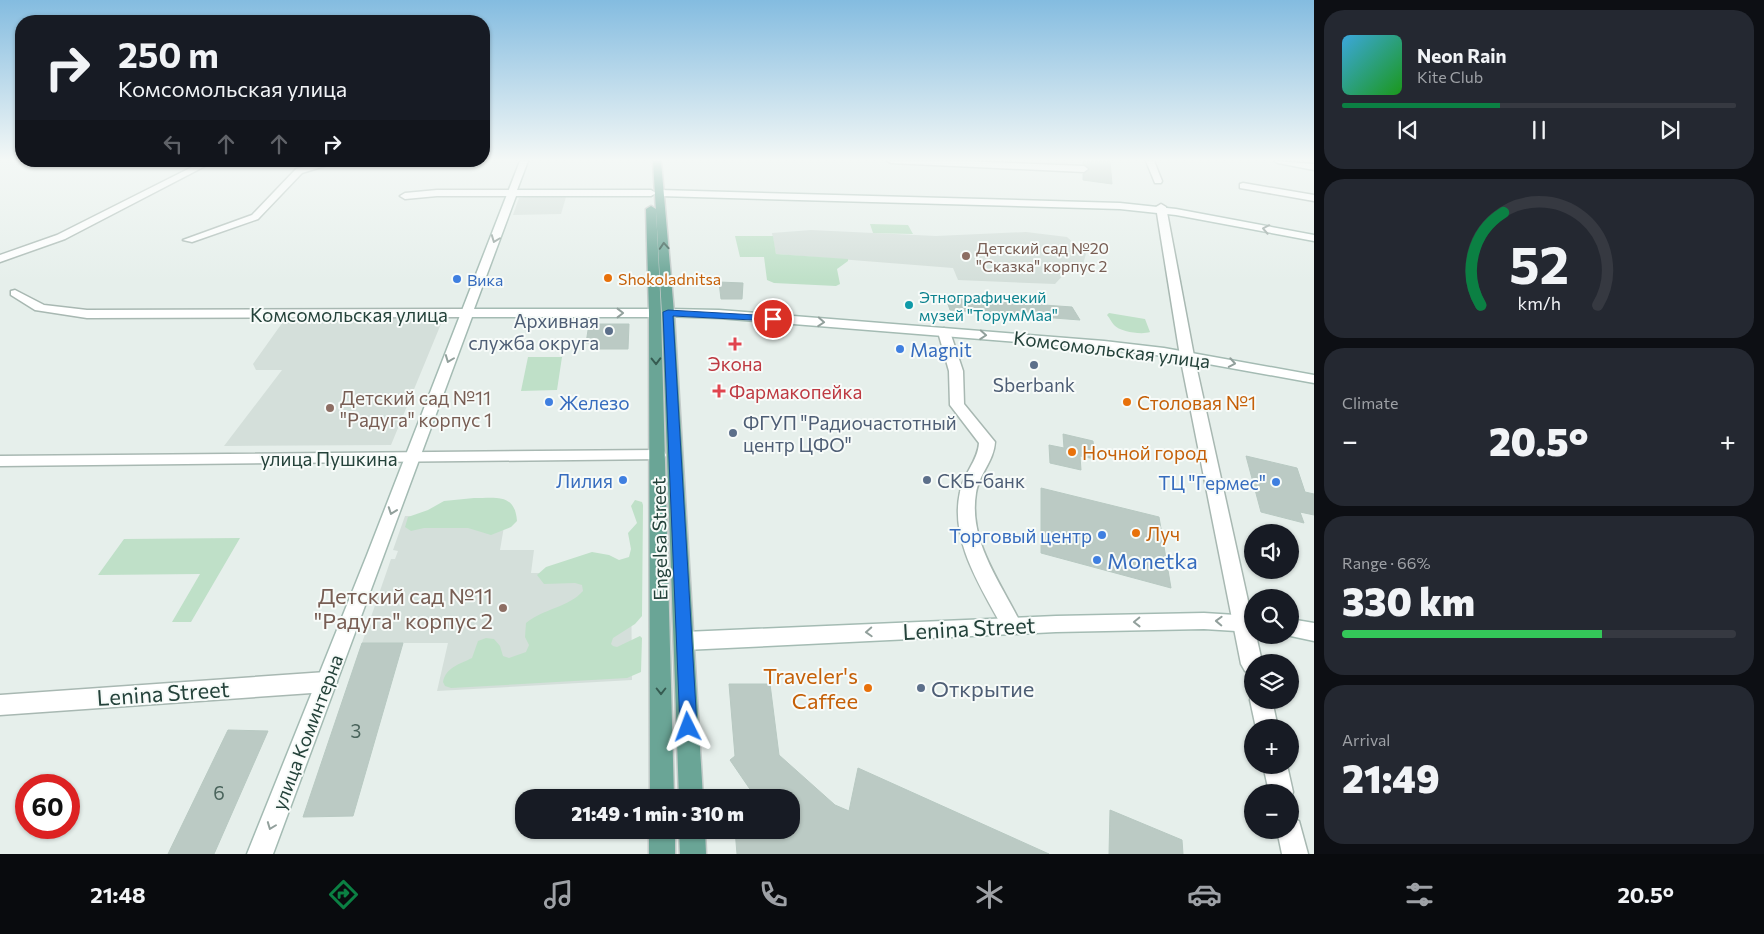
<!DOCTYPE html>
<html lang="en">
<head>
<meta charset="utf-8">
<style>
  :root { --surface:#171b24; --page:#242831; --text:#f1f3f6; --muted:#9ea1a6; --line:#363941; --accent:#0b8043 }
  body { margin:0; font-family:Commissioner,sans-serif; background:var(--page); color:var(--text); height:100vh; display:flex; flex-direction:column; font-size:19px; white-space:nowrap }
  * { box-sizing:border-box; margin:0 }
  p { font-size:16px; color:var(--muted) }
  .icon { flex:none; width:28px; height:28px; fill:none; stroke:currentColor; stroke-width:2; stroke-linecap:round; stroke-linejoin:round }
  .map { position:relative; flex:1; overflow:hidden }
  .side { display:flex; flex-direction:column; gap:10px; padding:10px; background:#0d0f14; width:450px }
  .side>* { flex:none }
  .top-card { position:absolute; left:15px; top:15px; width:475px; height:152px; border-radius:20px; box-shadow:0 1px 4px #0004; background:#171b24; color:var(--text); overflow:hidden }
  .fabs { position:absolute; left:1244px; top:524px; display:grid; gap:10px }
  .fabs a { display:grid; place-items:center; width:55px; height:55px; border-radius:50%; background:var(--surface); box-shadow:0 1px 4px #0004; font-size:25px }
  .speed { position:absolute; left:15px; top:774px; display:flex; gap:10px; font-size:25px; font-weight:700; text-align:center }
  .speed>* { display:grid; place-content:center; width:65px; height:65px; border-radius:50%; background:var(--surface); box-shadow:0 1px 4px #0004; line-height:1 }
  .speed .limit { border:8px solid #d22; background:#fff; color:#111 }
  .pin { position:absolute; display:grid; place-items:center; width:42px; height:42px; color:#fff; margin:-21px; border:2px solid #fff; border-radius:50%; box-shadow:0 1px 5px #0007 }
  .me { position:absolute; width:55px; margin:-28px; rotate:357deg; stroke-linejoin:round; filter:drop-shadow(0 0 4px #0008) }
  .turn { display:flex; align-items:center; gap:18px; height:105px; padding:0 20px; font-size:22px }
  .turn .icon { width:65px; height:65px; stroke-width:2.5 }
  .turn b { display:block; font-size:35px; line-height:42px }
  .lanes { display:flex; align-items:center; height:48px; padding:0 20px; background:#0003; justify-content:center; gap:25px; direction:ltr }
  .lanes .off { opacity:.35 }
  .big { font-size:38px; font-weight:800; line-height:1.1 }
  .side .widget { flex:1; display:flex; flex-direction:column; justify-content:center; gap:8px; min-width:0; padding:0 18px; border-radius:20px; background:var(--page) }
  .side .dial { align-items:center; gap:0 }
  .dial svg { height:130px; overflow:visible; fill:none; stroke:var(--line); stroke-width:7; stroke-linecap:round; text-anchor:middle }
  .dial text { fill:var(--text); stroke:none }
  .song { display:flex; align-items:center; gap:15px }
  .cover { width:60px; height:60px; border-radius:8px; background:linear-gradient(135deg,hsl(200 70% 55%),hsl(120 70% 35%)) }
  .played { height:5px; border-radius:2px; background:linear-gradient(90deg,var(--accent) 40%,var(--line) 40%) }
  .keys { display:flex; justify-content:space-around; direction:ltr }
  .heat { display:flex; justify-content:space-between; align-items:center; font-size:28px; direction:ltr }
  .charge { height:8px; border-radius:4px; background:linear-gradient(90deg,#34c759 66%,var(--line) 0) }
  .trip { position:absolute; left:515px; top:789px; width:285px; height:50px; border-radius:20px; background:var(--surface); box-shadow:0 1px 4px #0004; font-weight:800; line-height:50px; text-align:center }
  .menu { display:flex; height:80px; justify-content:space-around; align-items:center; background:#090b0e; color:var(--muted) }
  .menu .icon { width:35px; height:35px }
  .menu .current { color:var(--accent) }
  .menu b { font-size:22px; color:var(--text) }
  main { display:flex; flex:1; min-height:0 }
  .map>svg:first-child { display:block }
</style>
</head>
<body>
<main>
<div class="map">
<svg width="1314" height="854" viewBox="0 0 1314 854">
  <rect width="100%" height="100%" fill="#e6efeb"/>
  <g fill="#d4dfda">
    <polygon points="525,197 566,197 561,214 513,215 519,198"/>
    <polygon points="811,230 936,236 1026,232 1067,237 1086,254 1083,264 1068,270 1055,284 958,280 953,268 776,254 772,233"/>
    <polygon points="285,319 443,319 391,445 224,446 282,370 256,370 253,364"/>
    <polygon points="508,503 500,550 534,550 531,573 631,573 632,680 437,691 448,643 362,643 391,559 395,559 398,551 393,550 405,516 440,516"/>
  </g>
  <g fill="#bfe0c8">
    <polygon points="870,224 908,225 913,234 873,233"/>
    <polygon points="735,236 773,236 776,254 848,259 848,261 837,269 840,284 836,286 774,283 767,280 764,257 740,257"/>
    <path d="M1109,313L1145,319L1150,332C1142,335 1120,332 1114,325C1111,322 1110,318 1107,315Z"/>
    <polygon points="528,357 562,357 557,390 521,391"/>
    <path d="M474,498C496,498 515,493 517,521L511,527L491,535L468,528H424L411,531L405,527L408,517L428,510L444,501Z"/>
    <path d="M635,500L642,502L643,505L642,616L635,624L613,638L611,644L613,646L617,647L640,636L642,638L641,672L627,678L451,688L445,686L443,682C446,667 460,664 472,658L478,641L486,638L494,639L500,646L503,656L509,658L526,652L529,645L525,637L526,623C543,609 569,607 583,591L582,585L575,583L544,584L537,575L546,567L592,552L609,555L619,560L629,557L631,549L628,533L637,523L631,506Z"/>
    <polygon points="240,538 191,622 172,622 200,574 98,575 124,539"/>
  </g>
  <g fill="#bbcac4" stroke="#b8c9c2">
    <polygon points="1083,161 1110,161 1112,184 1083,180 1083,174 1090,169 1083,164"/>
    <polygon points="719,282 743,283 742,299 721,299"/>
    <polygon points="946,298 1072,307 1080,320 950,310"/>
    <polygon points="589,324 629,324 628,349 598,349 598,343 586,343"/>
    <polygon points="1063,434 1093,441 1095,459 1080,456 1081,470 1050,463 1049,445 1064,448"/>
    <polygon points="1246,456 1297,468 1305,492 1314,494 1314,515 1300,512 1304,523 1261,512"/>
    <polygon points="1041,488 1159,517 1171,588 1041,553"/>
    <polygon points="362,643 403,643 353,816 303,817"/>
    <polygon points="729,684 770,684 779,755 835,805 849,811 858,768 1049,854 737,854 735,830 791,830 791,798 756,798 730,760 735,756"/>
    <polygon points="228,730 268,731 214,854 168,854"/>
    <polygon points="1110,810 1182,840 1183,854 1109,854"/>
  </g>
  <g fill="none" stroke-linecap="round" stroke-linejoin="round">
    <defs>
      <g id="street">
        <polygon points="204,161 215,161 65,239 0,262 0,255 57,235"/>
        <polygon points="326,161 341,161 302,173 258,219 192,242 183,240 252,215 296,169"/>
        <polygon points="887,161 961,161 1084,166 1088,169 1084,172 891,163"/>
        <polygon points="1146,161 1154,161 1162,181 1161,183 1155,183"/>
        <polygon points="1243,183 1314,195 1314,201 1240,188 1240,184"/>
        <polygon points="437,190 513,190 518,193 513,196 437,196 405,199 400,196 405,193"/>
        <polygon points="1161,204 1166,207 1194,356 1252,619 1252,635 1256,635 1262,662 1252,662 1252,673 1245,671 1241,664 1180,356 1156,207"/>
        <polygon points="15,290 44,305 87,310 466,309 472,313 466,317 87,318 35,310 11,295 11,291"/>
        <path d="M944,328L950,332L963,371L964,404L995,442C994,461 979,474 976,493C968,542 1002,584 1022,626L1019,632L1012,634L1005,632C983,590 949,542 960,492C963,474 978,461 979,443L950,405L949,371L938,332Z"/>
        <polygon points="658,450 664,451 666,455 664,459 0,466 0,456"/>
        <polygon points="326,672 334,675 337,682 334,689 326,692 0,715 0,695"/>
        <polygon points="1252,694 1252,700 1272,700 1278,728 1256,728 1250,700"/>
        <polygon points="1263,765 1287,765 1293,792 1290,800 1290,792 1269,792"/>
        <polygon points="1290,817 1299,821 1308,854 1282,854 1277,830 1290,830"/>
      </g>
      <g id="secondary">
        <polygon points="520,161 528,161 517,190 651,190 656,193 660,190 1120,203 1176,209 1314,235 1314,241 1176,215 1120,209 660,196 656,193 651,196 516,196 474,309 655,309 661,313 655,317 472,317 273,854 247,854 367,555"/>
        <polygon points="1274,161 1314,164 1314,170 1278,163"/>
        <polygon points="668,309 719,310 1104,341 1164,348 1314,375 1314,383 1164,356 1104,349 719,318 664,316 662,313"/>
        <polygon points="1204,613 1252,616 1252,632 1204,629 1056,632 685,650 678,647 675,641 678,635 685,632 1056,616"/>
        <polygon points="1290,619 1314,623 1314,641 1286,635 1290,635"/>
      </g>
      <g id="primary">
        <polygon points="653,161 661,161 674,313 703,798 679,798 662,313"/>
        <polygon points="651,206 656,209 661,313 674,798 650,798 649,313 646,209"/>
        <rect x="649" y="830" width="26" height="24"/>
        <polygon points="679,830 705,830 706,854 680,854"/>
      </g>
    </defs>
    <use href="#street" stroke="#a8b8b2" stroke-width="3"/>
    <use href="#secondary" stroke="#a4bbb3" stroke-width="3"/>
    <use href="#primary" stroke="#c2cac8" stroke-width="3"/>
    <use href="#street" fill="#fff" fill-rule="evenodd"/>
    <use href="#secondary" fill="#fff" fill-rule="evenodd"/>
    <use href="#primary" fill="#6aa596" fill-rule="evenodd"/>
  </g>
  <defs><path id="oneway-chevron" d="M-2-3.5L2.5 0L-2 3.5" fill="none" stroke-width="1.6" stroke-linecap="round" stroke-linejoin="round" transform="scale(1.25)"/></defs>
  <g stroke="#92a09c">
    <use href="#oneway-chevron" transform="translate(1266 229) rotate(-169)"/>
    <use href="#oneway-chevron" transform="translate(495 239) rotate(111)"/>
    <use href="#oneway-chevron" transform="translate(620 313)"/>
    <use href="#oneway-chevron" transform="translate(821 322) rotate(4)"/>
    <use href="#oneway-chevron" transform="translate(983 335) rotate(4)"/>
    <use href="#oneway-chevron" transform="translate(449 359) rotate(111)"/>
    <use href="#oneway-chevron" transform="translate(1232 363) rotate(10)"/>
    <use href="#oneway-chevron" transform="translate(392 511) rotate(110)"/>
    <use href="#oneway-chevron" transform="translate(1219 621) rotate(-178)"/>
    <use href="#oneway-chevron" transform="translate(1137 622) rotate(179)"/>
    <use href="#oneway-chevron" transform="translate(869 632) rotate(177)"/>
    <use href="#oneway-chevron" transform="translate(271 826) rotate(111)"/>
  </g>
  <g stroke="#365b51">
    <use href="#oneway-chevron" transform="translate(664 246) rotate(-94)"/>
    <use href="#oneway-chevron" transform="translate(656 361) rotate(89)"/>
    <use href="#oneway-chevron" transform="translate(661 691) rotate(90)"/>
  </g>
  <linearGradient id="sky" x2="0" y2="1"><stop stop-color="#84bce0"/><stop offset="0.57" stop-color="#f4f8f6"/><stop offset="1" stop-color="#f4f8f6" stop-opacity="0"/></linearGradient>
  <rect width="1314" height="281" fill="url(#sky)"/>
  <polygon fill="#1a73e8" stroke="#114b97" points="668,310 773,316 777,319 773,321 673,316 697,727 694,733 688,736 682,733 680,727 663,312"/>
  <g fill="#8d6e63" stroke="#f7fbf9" stroke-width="2">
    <circle cx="966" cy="256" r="5"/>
    <circle cx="330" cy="408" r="5"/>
    <circle cx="503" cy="608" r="5"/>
  </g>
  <g fill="#e8710a" stroke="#f7fbf9" stroke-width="2">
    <circle cx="608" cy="278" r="5"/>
    <circle cx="1127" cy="402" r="5"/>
    <circle cx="1072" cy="452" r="5"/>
    <circle cx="1136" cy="533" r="5"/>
    <circle cx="868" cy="688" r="5"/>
  </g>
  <g fill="#3f7fe0" stroke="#f7fbf9" stroke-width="2">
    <circle cx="457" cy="279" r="5"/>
    <circle cx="900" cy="349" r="5"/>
    <circle cx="549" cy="402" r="5"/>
    <circle cx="623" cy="480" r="5"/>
    <circle cx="1276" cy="482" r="5"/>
    <circle cx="1102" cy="535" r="5"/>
    <circle cx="1097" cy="560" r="5"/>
  </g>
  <circle fill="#0f9aa8" stroke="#f7fbf9" stroke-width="2" cx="909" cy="305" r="5"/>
  <g fill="#5c6f8a" stroke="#f7fbf9" stroke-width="2">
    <circle cx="609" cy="331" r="5"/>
    <circle cx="1034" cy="365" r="5"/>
    <circle cx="733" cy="433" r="5"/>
    <circle cx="927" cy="480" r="5"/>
    <circle cx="921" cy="688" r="5"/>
  </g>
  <g fill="#e0444e" stroke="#f7fbf9" stroke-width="2">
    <path d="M732.5 336.5h5v5h5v5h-5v5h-5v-5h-5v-5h5z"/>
    <path d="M716.5 383.5h5v5h5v5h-5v5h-5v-5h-5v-5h5z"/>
  </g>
  <g text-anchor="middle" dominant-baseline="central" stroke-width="4" stroke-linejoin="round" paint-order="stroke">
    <g font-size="16" fill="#785e54" stroke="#f7fbf9" text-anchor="start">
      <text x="976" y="247">Детский сад №20<tspan x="976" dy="18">"Сказка" корпус 2</tspan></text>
    </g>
    <g font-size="16" fill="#c56008" stroke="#f7fbf9" text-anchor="start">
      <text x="618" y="278">Shokoladnitsa</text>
    </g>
    <g font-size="16" fill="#366cbe" stroke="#f7fbf9" text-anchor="start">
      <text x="467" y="279">Вика</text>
    </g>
    <g font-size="16" fill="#0d838f" stroke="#f7fbf9" text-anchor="start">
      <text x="919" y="296">Этнографичекий<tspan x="919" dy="18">музей "ТорумМаа"</tspan></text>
    </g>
    <g font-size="19" fill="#24423a" stroke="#f7fbf9">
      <text x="349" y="314">Комсомольская улица</text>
      <text transform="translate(1112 349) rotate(7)">Комсомольская улица</text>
      <text x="329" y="458">улица Пушкина</text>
      <text transform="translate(659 539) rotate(-91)">Engelsa Street</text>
      <text transform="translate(307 732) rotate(-69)">улица Коминтерна</text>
    </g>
    <g font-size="19" fill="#4e5e75" stroke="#f7fbf9" text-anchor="start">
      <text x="599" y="320" text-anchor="end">Архивная<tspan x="599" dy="22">служба округа</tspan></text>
      <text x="1034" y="384" text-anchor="middle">Sberbank</text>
      <text x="743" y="422">ФГУП "Радиочастотный<tspan x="743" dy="22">центр ЦФО"</tspan></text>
      <text x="937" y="480">СКБ-банк</text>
    </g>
    <g font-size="19" fill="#366cbe" stroke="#f7fbf9" text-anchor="end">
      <text x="910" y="349" text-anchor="start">Magnit</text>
      <text x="559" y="402" text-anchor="start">Железо</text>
      <text x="613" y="480">Лилия</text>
      <text x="1266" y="482">ТЦ "Гермес"</text>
      <text x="1092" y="535">Торговый центр</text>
    </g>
    <g font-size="19" fill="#be3a42" stroke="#f7fbf9">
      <text x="735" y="363">Экона</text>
      <text x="729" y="391" text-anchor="start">Фармакопейка</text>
    </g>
    <g font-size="19" fill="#785e54" stroke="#f7fbf9" text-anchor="start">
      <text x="340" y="397">Детский сад №11<tspan x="340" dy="22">"Радуга" корпус 1</tspan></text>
    </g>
    <g font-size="19" fill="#c56008" stroke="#f7fbf9" text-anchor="start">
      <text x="1137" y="402">Столовая №1</text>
      <text x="1082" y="452">Ночной город</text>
      <text x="1146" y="533">Луч</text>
    </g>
    <g font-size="19" fill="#4a645c">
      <text x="356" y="730">3</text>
      <text x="219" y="792">6</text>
    </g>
    <g font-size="22" fill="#366cbe" stroke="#f7fbf9" text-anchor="start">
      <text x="1107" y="560">Monetka</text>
    </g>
    <g font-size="22" fill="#785e54" stroke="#f7fbf9" text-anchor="end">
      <text x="493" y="595">Детский сад №11<tspan x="493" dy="25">"Радуга" корпус 2</tspan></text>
    </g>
    <g font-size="22" fill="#24423a" stroke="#f7fbf9">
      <text transform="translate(969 628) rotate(-3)">Lenina Street</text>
      <text transform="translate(163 693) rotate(-4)">Lenina Street</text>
    </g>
    <g font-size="22" fill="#c56008" stroke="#f7fbf9" text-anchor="end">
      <text x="858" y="675">Traveler's<tspan x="858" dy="25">Caffee</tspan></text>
    </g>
    <g font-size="22" fill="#4e5e75" stroke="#f7fbf9" text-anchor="start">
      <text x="931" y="688">Открытие</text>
    </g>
  </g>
</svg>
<div class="fabs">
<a><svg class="icon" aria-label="sound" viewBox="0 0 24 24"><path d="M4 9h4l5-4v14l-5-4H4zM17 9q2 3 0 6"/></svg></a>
<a><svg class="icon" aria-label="search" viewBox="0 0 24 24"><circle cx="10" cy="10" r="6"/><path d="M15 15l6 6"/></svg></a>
<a><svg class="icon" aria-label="layers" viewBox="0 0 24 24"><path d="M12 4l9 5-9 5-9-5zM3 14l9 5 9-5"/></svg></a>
<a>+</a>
<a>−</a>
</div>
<div class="speed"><div class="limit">60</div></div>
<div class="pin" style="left:773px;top:319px;background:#d93025"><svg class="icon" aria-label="arrive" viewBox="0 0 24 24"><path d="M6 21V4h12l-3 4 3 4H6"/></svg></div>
<svg class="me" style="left:688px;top:727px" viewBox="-20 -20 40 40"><path d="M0-17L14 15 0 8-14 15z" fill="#1a73e8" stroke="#fff" stroke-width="4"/></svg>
<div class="trip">21:49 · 1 min · 310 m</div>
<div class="top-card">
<div class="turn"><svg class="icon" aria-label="right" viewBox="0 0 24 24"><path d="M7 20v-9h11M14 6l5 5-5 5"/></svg><div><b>250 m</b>Комсомольская улица</div></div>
<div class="lanes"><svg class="icon off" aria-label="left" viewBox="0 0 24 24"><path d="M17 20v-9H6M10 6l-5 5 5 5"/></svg><svg class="icon off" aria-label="ahead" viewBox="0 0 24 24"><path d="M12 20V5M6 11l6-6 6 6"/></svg><svg class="icon off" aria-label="ahead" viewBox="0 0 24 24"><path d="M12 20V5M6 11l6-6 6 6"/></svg><svg class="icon" aria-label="right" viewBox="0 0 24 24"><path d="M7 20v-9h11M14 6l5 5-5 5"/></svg></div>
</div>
</div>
<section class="side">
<div class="widget">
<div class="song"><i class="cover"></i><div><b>Neon Rain</b><p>Kite Club</p></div></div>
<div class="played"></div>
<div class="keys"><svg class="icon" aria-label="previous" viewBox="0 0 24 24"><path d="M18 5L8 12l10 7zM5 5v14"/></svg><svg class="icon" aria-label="pause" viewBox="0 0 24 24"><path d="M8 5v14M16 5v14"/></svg><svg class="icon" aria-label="next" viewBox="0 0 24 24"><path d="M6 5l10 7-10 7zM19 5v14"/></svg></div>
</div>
<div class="widget dial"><svg viewBox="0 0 100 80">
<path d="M14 69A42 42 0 1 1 86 69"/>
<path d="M14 69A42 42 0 0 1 28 12" stroke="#0b8043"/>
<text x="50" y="56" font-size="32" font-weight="700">52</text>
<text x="50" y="72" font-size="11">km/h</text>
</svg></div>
<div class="widget"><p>Climate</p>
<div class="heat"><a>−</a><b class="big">20.5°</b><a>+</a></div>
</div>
<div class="widget"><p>Range · 66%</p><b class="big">330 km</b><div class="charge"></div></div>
<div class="widget"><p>Arrival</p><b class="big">21:49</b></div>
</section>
</main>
<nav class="menu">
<b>21:48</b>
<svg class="icon current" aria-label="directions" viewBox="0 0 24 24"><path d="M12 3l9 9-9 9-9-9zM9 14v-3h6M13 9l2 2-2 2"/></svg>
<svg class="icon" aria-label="music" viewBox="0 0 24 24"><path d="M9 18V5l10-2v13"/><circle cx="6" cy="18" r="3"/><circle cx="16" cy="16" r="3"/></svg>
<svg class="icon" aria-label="phone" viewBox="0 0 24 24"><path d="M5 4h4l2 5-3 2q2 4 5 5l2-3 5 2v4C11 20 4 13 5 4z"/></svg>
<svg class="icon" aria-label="climate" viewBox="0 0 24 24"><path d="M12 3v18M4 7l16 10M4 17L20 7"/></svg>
<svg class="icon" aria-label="car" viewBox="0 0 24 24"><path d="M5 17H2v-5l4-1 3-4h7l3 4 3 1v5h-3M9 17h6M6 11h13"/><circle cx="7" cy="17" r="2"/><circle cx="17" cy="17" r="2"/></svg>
<svg class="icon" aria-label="filters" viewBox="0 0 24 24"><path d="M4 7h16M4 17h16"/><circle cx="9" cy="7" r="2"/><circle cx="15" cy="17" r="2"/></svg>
<b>20.5°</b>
</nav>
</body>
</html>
